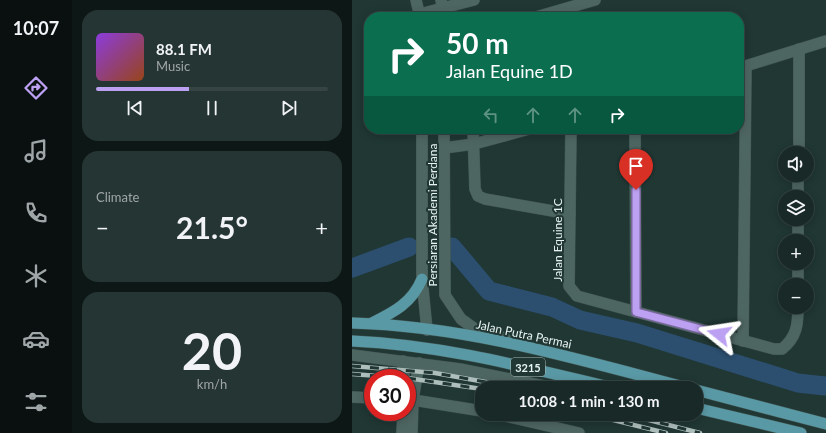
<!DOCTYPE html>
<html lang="en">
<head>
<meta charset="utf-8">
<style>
  :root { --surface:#182927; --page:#253533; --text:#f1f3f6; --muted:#9fa6a7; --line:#364544; --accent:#bca0f2 }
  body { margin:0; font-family:Lato,sans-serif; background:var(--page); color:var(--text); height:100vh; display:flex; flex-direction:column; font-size:15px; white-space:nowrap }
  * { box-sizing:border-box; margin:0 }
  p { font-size:13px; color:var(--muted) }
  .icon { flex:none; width:22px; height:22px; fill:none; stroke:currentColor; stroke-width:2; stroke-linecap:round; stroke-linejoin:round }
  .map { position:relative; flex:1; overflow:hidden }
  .sheet { display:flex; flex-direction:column; gap:10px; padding:10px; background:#0d1715; width:280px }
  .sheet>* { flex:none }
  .guide { position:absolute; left:12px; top:12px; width:380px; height:122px; border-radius:16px; box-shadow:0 2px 10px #0003,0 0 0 1px var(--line); background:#0b6e4f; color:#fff; overflow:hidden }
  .buttons { position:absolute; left:426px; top:146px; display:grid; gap:8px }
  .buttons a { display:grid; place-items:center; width:36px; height:36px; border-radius:50%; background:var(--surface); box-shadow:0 2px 10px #0003,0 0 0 1px var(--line); font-size:20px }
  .speed { position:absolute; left:12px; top:369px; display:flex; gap:8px; font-size:20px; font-weight:700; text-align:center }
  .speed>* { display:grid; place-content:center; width:52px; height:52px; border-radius:50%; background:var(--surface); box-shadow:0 2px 10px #0003,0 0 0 1px var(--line); line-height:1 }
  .speed .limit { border:6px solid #d22; background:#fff; color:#111 }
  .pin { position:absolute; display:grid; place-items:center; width:34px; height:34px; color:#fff; margin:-41px -17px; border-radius:50% 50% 50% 0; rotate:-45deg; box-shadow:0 0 4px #0007 }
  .pin .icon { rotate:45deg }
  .me { position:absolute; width:44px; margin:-22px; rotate:285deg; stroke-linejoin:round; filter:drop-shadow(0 0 3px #0008) }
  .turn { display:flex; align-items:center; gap:14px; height:84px; padding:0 16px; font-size:18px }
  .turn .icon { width:52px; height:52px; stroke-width:2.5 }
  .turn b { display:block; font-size:28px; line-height:34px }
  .lanes { display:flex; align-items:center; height:38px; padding:0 16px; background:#0003; justify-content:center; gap:20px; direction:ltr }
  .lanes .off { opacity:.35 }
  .big { font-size:30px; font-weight:700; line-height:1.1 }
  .sheet .tile { flex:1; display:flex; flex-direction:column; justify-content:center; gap:6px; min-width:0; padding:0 14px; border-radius:16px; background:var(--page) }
  .sheet .dial { align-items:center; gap:0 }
  .dial b { font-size:52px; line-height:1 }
  .song { display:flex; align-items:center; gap:12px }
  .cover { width:48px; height:48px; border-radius:6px; background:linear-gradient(135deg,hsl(270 70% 55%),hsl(20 70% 35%)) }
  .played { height:4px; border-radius:2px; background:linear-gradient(90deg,var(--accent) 40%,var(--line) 40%) }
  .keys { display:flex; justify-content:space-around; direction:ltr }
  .heat { display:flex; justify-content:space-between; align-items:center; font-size:22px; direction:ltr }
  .trip { position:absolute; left:123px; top:381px; width:228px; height:40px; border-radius:16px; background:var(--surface); box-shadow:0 2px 10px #0003,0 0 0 1px var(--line); font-weight:700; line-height:40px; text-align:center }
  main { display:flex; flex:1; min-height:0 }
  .menu { display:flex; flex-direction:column; width:72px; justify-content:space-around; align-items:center; background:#0a1010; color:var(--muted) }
  .menu .icon { width:28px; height:28px }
  .menu .selected { color:var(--accent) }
  .menu b { font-size:18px; color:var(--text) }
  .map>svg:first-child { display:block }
</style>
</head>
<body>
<main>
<nav class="menu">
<b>10:07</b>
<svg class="icon selected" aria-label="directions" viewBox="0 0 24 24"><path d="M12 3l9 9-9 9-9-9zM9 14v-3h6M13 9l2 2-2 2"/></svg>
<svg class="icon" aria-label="music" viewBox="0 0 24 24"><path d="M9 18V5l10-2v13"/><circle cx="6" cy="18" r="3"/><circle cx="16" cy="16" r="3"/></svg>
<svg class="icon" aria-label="phone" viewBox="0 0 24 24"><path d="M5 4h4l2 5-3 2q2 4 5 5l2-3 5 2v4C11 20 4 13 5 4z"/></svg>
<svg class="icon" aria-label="climate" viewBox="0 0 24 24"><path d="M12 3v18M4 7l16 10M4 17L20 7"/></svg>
<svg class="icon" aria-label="car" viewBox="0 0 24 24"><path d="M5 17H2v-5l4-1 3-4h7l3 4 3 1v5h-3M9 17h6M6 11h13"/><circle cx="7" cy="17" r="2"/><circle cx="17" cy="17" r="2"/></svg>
<svg class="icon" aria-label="filters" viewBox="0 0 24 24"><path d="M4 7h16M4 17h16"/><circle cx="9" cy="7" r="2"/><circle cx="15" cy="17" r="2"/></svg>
</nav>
<section class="sheet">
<div class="tile">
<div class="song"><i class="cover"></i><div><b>88.1 FM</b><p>Music</p></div></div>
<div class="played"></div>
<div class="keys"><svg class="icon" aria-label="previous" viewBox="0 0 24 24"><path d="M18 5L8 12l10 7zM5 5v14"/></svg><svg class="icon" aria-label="pause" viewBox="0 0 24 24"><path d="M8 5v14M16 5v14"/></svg><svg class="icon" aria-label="next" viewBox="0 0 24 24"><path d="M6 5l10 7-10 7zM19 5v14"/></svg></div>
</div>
<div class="tile"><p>Climate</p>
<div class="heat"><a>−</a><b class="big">21.5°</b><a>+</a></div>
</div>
<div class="tile dial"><b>20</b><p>km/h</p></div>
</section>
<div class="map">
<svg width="474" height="433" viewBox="0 0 474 433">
  <rect width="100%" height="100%" fill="#203734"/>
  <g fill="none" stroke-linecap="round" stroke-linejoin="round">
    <g stroke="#2c4f70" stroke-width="19">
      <polyline points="100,247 137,291 200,307 228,320 285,333 446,383 473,386"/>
      <polyline points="0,268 57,247"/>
    </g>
    <defs>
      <g id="minor">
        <polyline points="68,14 122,0"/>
        <polyline points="184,17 243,0"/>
        <polyline points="387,68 474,41"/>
        <polyline points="121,129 123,189 126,196 133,199 218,214"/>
        <path d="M219,129L217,286L225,296L422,349H430C445,337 446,324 446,307"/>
        <polyline points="283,129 284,312"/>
        <polyline points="92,148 122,144 177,129"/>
        <polyline points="447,153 447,49"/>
        <polyline points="446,197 446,175"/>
        <polyline points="446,241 446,219"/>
        <polyline points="446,285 446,263"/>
        <polyline points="391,341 394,66"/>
        <polyline points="0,397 21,398"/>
        <polyline points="55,399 130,411"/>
        <polyline points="145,414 227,433"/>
      </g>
      <g id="tertiary">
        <polyline points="64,0 68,17"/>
        <polyline points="89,0 92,17"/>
        <polyline points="70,129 70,279 75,330"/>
        <polyline points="92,129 93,295 109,319 123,329 153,338"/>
        <polyline points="0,355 108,369 202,388"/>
        <polyline points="51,361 52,378"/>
        <polyline points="50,433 51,412"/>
        <polyline points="60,433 61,400 67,363"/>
      </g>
      <g id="primary">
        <path d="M0,323C115,326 225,359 336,388"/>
        <path d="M20,323C42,312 60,303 70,279"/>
        <path d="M0,341C91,345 173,367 261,388"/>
        <polyline points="344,390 474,424"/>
        <polyline points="344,408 449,433"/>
      </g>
    </defs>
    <use href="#minor" stroke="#415653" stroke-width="12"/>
    <use href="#tertiary" stroke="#415653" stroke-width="12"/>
    <use href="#primary" stroke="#415653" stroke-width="12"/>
    <use href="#minor" stroke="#4e6662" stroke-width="11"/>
    <use href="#tertiary" stroke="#4e6662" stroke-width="11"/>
    <use href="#primary" stroke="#5999a5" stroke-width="11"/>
    <defs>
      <g id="rail">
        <polyline points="0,366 83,373 167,388"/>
        <polyline points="0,374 51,378"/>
        <polyline points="55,378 130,389"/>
        <polyline points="237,414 314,433"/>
        <polyline points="273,414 348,433"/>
      </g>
    </defs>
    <use href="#rail" stroke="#aebebb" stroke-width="4.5"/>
    <use href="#rail" stroke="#203734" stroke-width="3" stroke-dasharray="9" stroke-linecap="butt"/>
  </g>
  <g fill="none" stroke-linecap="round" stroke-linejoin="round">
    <defs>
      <polyline id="route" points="284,190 284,312 367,334"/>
    </defs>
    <use href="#route" stroke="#7a689d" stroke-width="10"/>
    <use href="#route" stroke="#bca0f2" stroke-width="7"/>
  </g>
  <g text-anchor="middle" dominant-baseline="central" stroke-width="4" stroke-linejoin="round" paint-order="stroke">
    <rect fill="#203734" stroke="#abbbb9" stroke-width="1" x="159" y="358" width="34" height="18" rx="3"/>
    <g font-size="11" font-weight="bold" fill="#e7f4f2">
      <text x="176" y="367">3215</text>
    </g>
    <g font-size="12" fill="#e7f4f2" stroke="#203734">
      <text transform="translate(80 215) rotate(-90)">Persiaran Akademi Perdana</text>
      <text transform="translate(205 240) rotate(-90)">Jalan Equine 1C</text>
      <text transform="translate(172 334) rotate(12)">Jalan Putra Permai</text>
    </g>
  </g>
</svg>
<div class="buttons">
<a><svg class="icon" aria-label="sound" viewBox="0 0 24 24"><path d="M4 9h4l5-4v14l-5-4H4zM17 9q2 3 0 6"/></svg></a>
<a><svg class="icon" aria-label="layers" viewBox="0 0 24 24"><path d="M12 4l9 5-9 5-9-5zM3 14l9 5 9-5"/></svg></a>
<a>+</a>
<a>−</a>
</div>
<div class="speed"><div class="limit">30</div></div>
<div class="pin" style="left:284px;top:190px;background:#d93025"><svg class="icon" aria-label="arrive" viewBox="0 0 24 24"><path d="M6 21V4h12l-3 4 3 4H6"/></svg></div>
<svg class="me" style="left:367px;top:334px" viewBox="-20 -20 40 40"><path d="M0-17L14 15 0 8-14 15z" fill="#bca0f2" stroke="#fff" stroke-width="4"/></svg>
<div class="trip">10:08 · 1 min · 130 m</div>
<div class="guide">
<div class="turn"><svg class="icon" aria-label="right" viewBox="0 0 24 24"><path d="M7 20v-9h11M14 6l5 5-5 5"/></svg><div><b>50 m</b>Jalan Equine 1D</div></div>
<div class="lanes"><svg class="icon off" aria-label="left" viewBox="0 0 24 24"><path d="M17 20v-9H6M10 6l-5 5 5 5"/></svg><svg class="icon off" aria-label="ahead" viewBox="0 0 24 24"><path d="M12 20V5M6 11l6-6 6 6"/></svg><svg class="icon off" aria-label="ahead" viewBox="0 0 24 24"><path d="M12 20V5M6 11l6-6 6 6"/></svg><svg class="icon" aria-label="right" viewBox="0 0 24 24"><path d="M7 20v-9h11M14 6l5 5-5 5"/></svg></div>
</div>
</div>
</main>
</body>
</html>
